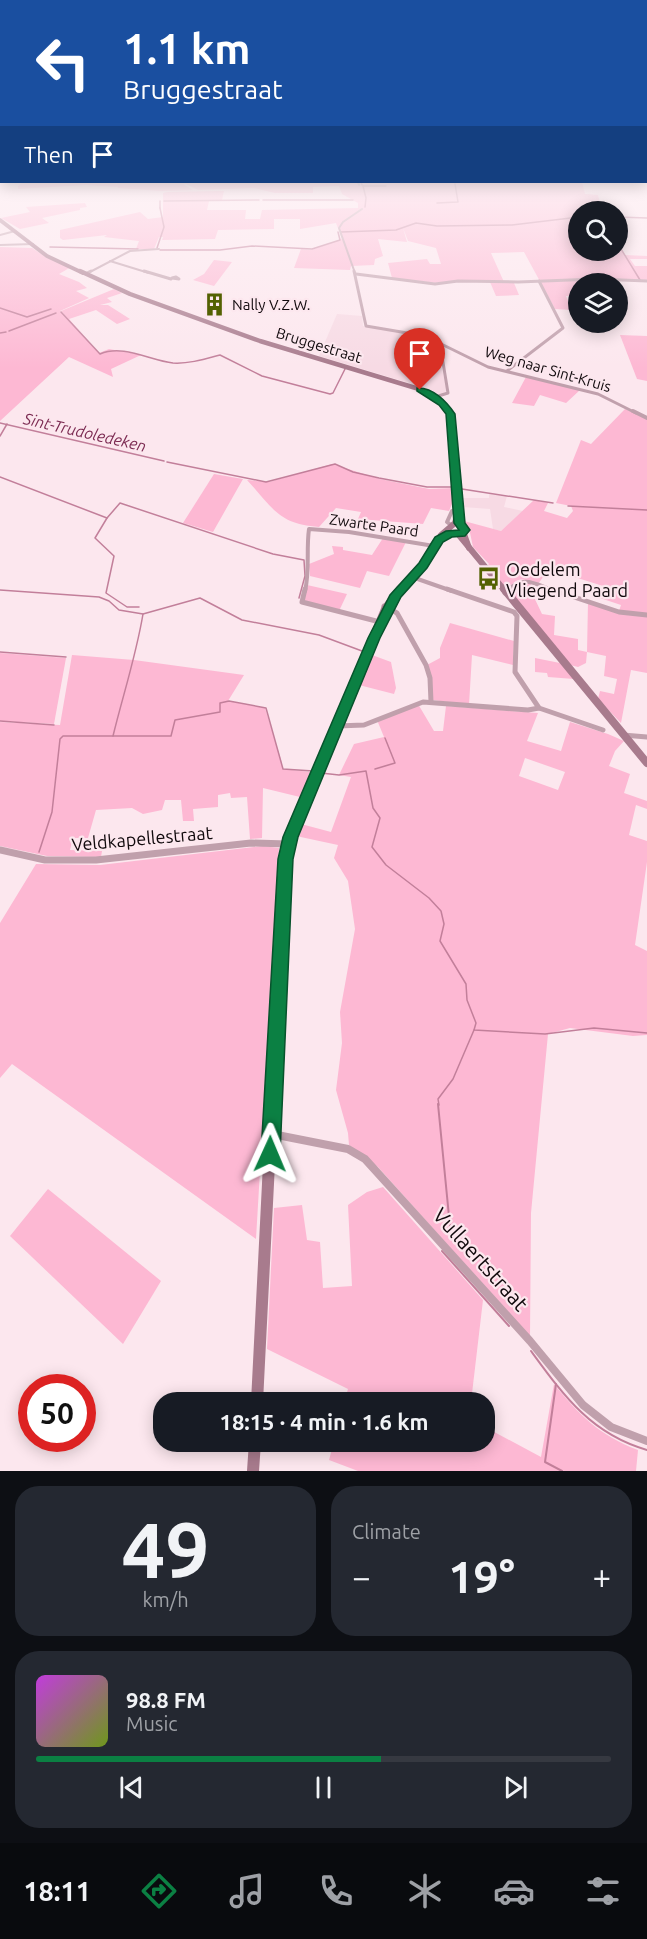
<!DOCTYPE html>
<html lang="en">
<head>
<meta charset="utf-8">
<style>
  :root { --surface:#171b24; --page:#242831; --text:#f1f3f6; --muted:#9ea1a6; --line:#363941; --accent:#0b8043 }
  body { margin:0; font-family:Ubuntu,sans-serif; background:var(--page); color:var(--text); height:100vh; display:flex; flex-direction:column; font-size:22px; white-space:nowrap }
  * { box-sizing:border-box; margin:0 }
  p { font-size:20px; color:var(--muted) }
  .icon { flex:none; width:33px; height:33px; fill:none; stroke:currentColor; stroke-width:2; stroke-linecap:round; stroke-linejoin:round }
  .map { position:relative; height:1471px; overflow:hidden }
  .side { display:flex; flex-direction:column; gap:15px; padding:15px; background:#0d0f14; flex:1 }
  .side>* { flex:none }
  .guide { position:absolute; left:0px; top:0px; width:648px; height:183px; box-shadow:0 3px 15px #0003; background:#1a4fa0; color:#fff; overflow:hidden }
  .buttons { position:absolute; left:568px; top:201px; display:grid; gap:12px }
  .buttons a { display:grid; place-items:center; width:60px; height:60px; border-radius:50%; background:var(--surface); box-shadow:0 3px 15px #0003; font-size:30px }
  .speed { position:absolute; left:18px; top:1374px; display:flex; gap:12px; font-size:30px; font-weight:700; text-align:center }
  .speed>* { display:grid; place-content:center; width:78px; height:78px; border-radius:50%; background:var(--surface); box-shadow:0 3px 15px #0003; line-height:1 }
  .speed .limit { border:9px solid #d22; background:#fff; color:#111 }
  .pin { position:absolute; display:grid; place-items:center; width:51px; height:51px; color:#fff; margin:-62px -26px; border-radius:50% 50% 50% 0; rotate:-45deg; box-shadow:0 0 6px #0007 }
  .pin .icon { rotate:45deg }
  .me { position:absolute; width:66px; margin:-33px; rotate:1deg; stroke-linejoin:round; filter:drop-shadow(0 0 4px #0008) }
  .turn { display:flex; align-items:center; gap:21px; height:126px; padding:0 24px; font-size:27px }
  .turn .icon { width:78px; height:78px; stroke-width:2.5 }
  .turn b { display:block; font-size:42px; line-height:51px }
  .then { display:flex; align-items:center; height:57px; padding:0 24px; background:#0003; gap:12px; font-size:22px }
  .big { font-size:45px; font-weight:700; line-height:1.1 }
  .side .tile { flex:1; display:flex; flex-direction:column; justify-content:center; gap:9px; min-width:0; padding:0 21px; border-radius:24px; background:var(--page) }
  .side .dial { align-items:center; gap:0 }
  .dial b { font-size:78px; line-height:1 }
  .song { display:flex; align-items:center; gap:18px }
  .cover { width:72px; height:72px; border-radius:9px; background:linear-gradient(135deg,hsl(290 70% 55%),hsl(80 70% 35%)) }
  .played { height:6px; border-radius:3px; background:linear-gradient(90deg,var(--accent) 60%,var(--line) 60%) }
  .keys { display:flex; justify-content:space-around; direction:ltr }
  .heat { display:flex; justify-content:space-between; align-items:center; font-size:33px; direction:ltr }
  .side .tiles { flex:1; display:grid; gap:15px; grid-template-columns:1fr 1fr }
  .tile:last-child { grid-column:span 2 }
  .trip { position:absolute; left:153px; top:1392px; width:342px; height:60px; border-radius:24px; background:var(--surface); box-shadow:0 3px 15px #0003; font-weight:700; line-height:60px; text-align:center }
  .tabs { display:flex; height:96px; justify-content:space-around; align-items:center; background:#090b0e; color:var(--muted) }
  .tabs .icon { width:42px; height:42px }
  .tabs .current { color:var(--accent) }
  .tabs b { font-size:27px; color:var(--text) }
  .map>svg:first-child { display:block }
</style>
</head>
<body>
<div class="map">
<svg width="647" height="1471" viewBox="0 0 647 1471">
  <rect width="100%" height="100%" fill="#fce7ee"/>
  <g fill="#f7dae4">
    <polygon points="337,314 362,316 363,326 423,336 436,342 447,391 439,395 419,386 319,356"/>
    <polygon points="489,494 507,496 504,507 523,511 501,531 493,529 490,509 463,507 462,498 489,498"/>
  </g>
  <g fill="#fdb8d3" fill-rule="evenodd">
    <polygon points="23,182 115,182 118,187 86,185 18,189 18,186"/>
    <polygon points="116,182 408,182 412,183 413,182 582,182 585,194 598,195 601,207 582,209 583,211 579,212 579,250 618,250 618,245 625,255 647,256 647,259 630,259 635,266 647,266 647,281 602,280 605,283 579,284 579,296 566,296 572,310 555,309 524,252 491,253 504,282 514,283 519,295 496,296 490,282 460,281 435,283 392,278 388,263 427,259 430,264 441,264 436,248 408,241 403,228 407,242 378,239 383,256 375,259 374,265 351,266 350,270 294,268 301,249 311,250 342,239 336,223 300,229 300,219 274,219 274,229 218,230 215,239 162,240 163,237 159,237 154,249 136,249 139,241 104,237 107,235 63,240 60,238 60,230 140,212 148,219 163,217 163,193 167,192 224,191 222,200 209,201 207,210 246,210 245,219 260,219 262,210 358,208 358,203 342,194 339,186 313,187 313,193 275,193 254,188 198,190 186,184 183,184 193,190 162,191 118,188"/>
    <polygon points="85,203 87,207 80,208 80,210 42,218 49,223 20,229 1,218 30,212 26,207"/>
    <polygon points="0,247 32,248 46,257 71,267 59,274 79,282 87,288 76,291 89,298 60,311 65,316 61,311 114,289 122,293 107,298 112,302 100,305 108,305 130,319 117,324 96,310 69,319 99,353 109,349 141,355 111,369 113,377 69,357 0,421"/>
    <polygon points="214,260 232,262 214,286 193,280 204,274"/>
    <polygon points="620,335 647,336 647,381 637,379"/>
    <polygon points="526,377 580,390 566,403 540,395 534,406 512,403"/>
    <path d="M625,409L647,419V615L619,611L621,605L597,597L603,586L549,569L538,584C527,580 517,575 510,588L504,586L487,566L489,564L473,547L469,528L464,521L501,531L534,500L548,503L544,511L567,518L573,511L571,506L556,503L581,440L591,444Z"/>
    <path d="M332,464L380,479L429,489L454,488L455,497L449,511L431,508L423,524L358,519L361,512L336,508L319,527C278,524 273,508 247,480L269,482Z"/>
    <polygon points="214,474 243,479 213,532 183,523"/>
    <polygon points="383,538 406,542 389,576 367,571 360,588 310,576 309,564 334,554 332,546 343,547 343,550 372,555"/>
    <polygon points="531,583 533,595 542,614 555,616 554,635 578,639 578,650 587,652 588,602 613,610 647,616 647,673 631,670 621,723 598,699 600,691 614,694 617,679 604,676 606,656 587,652 586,663 578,667 570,665 510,593 515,584"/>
    <polygon points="307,585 347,594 339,611 304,602"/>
    <polygon points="450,623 514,641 513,665 472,655 469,705 433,700 427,665 440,658 440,648"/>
    <polygon points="0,653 66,658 54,724 0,721"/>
    <polygon points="72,655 134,660 244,675 228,701 265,708 282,763 282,769 311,772 300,797 263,788 262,838 250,839 247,797 231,798 230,793 218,795 218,807 193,809 194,821 183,821 181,800 165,800 162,810 143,814 132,808 96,810 88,838 73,838 70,850 102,851 101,857 47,856 0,846 0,722 60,725"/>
    <polygon points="372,655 391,662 396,688 394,694 359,685"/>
    <polygon points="535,658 560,663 574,679 548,677 547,673 535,672"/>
    <path d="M418,704L434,731H443L446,706L538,713L527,741L561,751L570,722L608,734L624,741L615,751L609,766L630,774L624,793L647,801V809L636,805L629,835L647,841V862L635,945L647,951V1035L633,1036L570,1028L548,1034L531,1213L530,1337L378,1167L349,1145L348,1133L336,1090L342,1043L340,1012L355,929L348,881L334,858L338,845L296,836L301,824L331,832L351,777L339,775L354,744L384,737L377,720ZM525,758L565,772L558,790L519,776Z"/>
    <polygon points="263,846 279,848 256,1239 12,1064 0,1078 0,923 36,864 100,865"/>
    <polygon points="383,1187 483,1300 471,1402 344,1402 348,1389 267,1349 274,1208 302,1205 307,1240 320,1242 323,1288 352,1286 348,1205 367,1192"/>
    <polygon points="48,1189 161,1281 123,1344 10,1236"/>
    <path d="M554,1384C579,1415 599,1435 638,1450L636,1471H358L329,1460L334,1442H484L485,1427L541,1457Z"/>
  </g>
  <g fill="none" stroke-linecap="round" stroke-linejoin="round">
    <g stroke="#c27f9a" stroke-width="1.5">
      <polyline points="361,182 362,185"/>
      <polyline points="363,186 386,186"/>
      <polyline points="363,186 366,198 365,207"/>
      <polyline points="263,200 353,200"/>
      <polyline points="160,201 160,208"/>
      <polyline points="164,201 259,200"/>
      <polyline points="437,203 458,202 455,184"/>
      <polyline points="618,217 647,218"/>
      <polyline points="341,232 396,230 416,223 437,226 512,225 579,217"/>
      <polyline points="618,244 640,280"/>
      <polyline points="50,247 138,249"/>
      <polyline points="157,248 164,227 160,208"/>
      <polyline points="160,250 220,250 252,246 312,249 340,240 338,232"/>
      <polyline points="0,308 27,317 51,309"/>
      <path d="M61,312L100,354C123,344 149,360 173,363C189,364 205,359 220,355L262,376L330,394L333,393L345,369"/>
      <polyline points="9,331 56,313"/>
      <polyline points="0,333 6,332"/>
      <polyline points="0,423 164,461"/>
      <polyline points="0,436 7,424"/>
      <polyline points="167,462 266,482 335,464 353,472 379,478 427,487 454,487"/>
      <polyline points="0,477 107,518 95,538 114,556 106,593 127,607 139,607"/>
      <polyline points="462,489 553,503"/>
      <polyline points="568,506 647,510"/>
      <polyline points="107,518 120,503 273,554 304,560 305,576 299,598"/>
      <path d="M0,590L99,597L109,601L119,610L143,614C136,656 123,695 113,736H171L175,720L220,712V703L229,701L266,708L283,769L313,771"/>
      <polyline points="143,614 200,598 242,620 319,635 362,651"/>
      <polyline points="0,652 66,657"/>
      <polyline points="0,721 54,725"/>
      <polyline points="375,769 395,763 385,738"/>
      <polyline points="321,773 339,775 366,771 373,808 380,818 372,847 386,865 429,898 441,911 444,924 440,941 466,984 467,1000 476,1023 474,1030 545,1034 594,1028 647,1033"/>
      <polyline points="39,852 52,812 60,739 63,736 113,736"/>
      <polyline points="439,1105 438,1099 453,1079 474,1030"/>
    </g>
    <g stroke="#c27f9a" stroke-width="2">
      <polyline points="438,1104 451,1237"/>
      <polyline points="442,1251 509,1326"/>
      <path d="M531,1351C564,1396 591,1434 647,1450"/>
      <polyline points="556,1384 545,1462 562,1471"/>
    </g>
    <g stroke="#c0a0ac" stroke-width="2">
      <polyline points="358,182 359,185"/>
      <polyline points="0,235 15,231"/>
      <polyline points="0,245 33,244"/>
      <polyline points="110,261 149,273"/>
      <polyline points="88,273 130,251 159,249"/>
      <polyline points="355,273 339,228 343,222 362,209"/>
    </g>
    <g stroke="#c0a0ac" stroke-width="3">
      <polyline points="144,271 171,279"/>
      <polyline points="354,271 366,326 425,336 488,367 598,394 636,413"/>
      <polyline points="87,273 91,271"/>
      <polyline points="356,274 435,284 458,281 518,282 596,279 647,281"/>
      <polygon points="176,277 179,279 172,278"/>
      <polyline points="507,371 563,328 539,281"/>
      <polyline points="435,397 448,393 440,344"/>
    </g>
    <g stroke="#c0a0ac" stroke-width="4">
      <polyline points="633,411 647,418"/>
      <polyline points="451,525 447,522 452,511 460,513"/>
      <polyline points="412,577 452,591"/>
      <path d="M305,591C310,570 306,550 309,529L349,532L434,546"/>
      <path d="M507,591C524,574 535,584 555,591"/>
    </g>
    <g stroke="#c0a0ac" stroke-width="5">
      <polyline points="305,589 302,602 380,622"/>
      <polyline points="447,589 514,612 517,616 515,672 539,708 603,730"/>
      <polyline points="550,589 619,612 647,615"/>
      <polyline points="505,593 509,589"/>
      <polyline points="384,606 397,613 426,665 430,678 431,702"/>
      <polyline points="337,726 364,725 423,702 528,710 539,708"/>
      <polyline points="623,735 647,737"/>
    </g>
    <polyline stroke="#c0a0ac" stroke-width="7" points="0,850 45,860 96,860 251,843 288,844"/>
    <polyline stroke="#c0a0ac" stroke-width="8" points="272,1134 348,1149 365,1159 530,1341 583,1405 611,1427 647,1441"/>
    <polyline stroke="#a87b8d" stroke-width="4" points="0,220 47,256 83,273"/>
    <polyline stroke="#a87b8d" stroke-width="4.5" points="80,271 130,294 260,341 419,389 437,398 450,413"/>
    <g stroke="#a87b8d" stroke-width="6">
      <polyline points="449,411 452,419 460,523 469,548"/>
      <polyline points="458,534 505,591"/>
      <polyline points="399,591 423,565 441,535 455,523 459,508"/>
    </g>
    <g stroke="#a87b8d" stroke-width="8">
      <polyline points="504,589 647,763"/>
      <polyline points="299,817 385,609 400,589"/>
    </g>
    <polyline stroke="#a87b8d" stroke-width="9" points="272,1105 285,859 288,844 300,816"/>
    <g stroke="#a87b8d" stroke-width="12">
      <polyline points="257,1402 272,1104"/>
      <polyline points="253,1471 255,1442"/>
    </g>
  </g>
  <linearGradient id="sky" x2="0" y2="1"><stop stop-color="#999fc9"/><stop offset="0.44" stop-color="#fef4f7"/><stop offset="1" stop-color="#fef4f7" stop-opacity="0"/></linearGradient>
  <rect width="647" height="368" fill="url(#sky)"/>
  <path fill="#0b8043" stroke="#07532c" stroke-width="1.5" d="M417,388C433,387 447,402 455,414L465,523L470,530L465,536L452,537L443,542L427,568L401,597L380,638L298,837L293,859L280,1154L277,1160L270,1163L263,1160L261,1154L278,859L283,837L368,638L390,595L419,563L435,537L446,531L459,530L454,523L446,414L439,405L417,391Z"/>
  <defs>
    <symbol id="building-bare" viewBox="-9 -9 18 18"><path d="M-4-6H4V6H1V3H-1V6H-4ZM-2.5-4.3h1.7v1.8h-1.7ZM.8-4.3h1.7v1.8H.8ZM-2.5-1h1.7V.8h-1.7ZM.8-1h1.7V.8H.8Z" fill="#536102" stroke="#fce7ee" stroke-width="2.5" paint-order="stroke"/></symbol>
    <symbol id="bus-bare" viewBox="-9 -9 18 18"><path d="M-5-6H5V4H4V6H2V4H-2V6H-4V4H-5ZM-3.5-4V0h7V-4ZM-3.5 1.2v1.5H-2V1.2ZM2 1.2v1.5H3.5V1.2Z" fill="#536102" stroke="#fce7ee" stroke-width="2.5" paint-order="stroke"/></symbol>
  </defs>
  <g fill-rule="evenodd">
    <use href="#building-bare" x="198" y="288" width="33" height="33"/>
    <use href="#bus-bare" x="472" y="562" width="33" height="33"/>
  </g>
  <g text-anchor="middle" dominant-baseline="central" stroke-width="4.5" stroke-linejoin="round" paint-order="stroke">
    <g font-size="15" fill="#10090c" stroke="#fce7ee" text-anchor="start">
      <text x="232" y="304">Nally V.Z.W.</text>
    </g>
    <g font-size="15" fill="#10090c" stroke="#fce7ee">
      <text transform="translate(319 345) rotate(17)">Bruggestraat</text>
      <text transform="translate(548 369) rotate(16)">Weg naar Sint-Kruis</text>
      <text transform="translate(374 525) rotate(8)">Zwarte Paard</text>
    </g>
    <g font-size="16" font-style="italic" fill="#7c2b52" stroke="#fce7ee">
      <text transform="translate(85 432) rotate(13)">Sint-Trudoledeken</text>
    </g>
    <g font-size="18" fill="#10090c" stroke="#fce7ee" text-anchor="start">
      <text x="506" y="569">Oedelem<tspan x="506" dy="21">Vliegend Paard</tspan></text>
    </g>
    <g font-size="18" fill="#10090c" stroke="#fce7ee">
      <text transform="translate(142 838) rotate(-5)">Veldkapellestraat</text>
    </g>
    <g font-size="21" fill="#10090c" stroke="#fce7ee">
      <text transform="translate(481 1259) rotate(48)">Vullaertstraat</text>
    </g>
  </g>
</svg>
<div class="buttons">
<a><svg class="icon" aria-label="search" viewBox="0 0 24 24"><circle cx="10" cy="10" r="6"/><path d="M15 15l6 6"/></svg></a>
<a><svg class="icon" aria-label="layers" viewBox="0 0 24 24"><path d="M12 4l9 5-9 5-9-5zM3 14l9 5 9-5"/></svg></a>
</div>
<div class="speed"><div class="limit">50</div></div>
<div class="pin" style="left:420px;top:390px;background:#d93025"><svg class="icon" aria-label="arrive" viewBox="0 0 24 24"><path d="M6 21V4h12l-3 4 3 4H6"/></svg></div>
<svg class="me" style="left:270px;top:1154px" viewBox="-20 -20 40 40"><path d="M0-17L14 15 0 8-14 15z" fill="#0b8043" stroke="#fff" stroke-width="4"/></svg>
<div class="trip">18:15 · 4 min · 1.6 km</div>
<div class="guide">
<div class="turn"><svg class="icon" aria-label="left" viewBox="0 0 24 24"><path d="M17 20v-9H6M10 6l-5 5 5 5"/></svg><div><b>1.1 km</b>Bruggestraat</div></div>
<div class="then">Then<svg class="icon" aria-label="arrive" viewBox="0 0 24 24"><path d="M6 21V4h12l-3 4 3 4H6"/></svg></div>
</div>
</div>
<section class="side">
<div class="tiles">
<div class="tile dial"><b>49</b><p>km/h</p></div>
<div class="tile"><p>Climate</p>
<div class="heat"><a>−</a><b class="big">19°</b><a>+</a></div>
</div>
<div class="tile">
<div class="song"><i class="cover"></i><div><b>98.8 FM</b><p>Music</p></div></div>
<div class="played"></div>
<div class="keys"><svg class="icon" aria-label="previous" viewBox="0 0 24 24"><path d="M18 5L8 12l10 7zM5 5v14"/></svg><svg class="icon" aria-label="pause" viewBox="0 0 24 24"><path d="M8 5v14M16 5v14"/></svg><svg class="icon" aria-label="next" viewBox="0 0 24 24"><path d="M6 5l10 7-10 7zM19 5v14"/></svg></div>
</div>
</div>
</section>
<nav class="tabs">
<b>18:11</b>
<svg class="icon current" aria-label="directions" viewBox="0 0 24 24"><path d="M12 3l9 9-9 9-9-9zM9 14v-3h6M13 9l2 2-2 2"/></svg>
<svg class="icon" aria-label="music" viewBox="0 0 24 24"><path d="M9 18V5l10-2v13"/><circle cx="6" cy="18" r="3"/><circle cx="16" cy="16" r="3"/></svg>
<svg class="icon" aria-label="phone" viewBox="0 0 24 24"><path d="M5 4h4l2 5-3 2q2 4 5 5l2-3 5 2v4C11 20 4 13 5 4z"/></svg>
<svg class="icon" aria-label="climate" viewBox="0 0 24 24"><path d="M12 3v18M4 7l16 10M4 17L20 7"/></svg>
<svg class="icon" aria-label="car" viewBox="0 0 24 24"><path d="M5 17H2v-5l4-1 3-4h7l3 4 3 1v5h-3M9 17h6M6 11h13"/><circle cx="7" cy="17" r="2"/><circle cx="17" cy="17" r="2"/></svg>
<svg class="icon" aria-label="filters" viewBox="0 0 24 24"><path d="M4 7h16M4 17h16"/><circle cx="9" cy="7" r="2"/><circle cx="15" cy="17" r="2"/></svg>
</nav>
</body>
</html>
